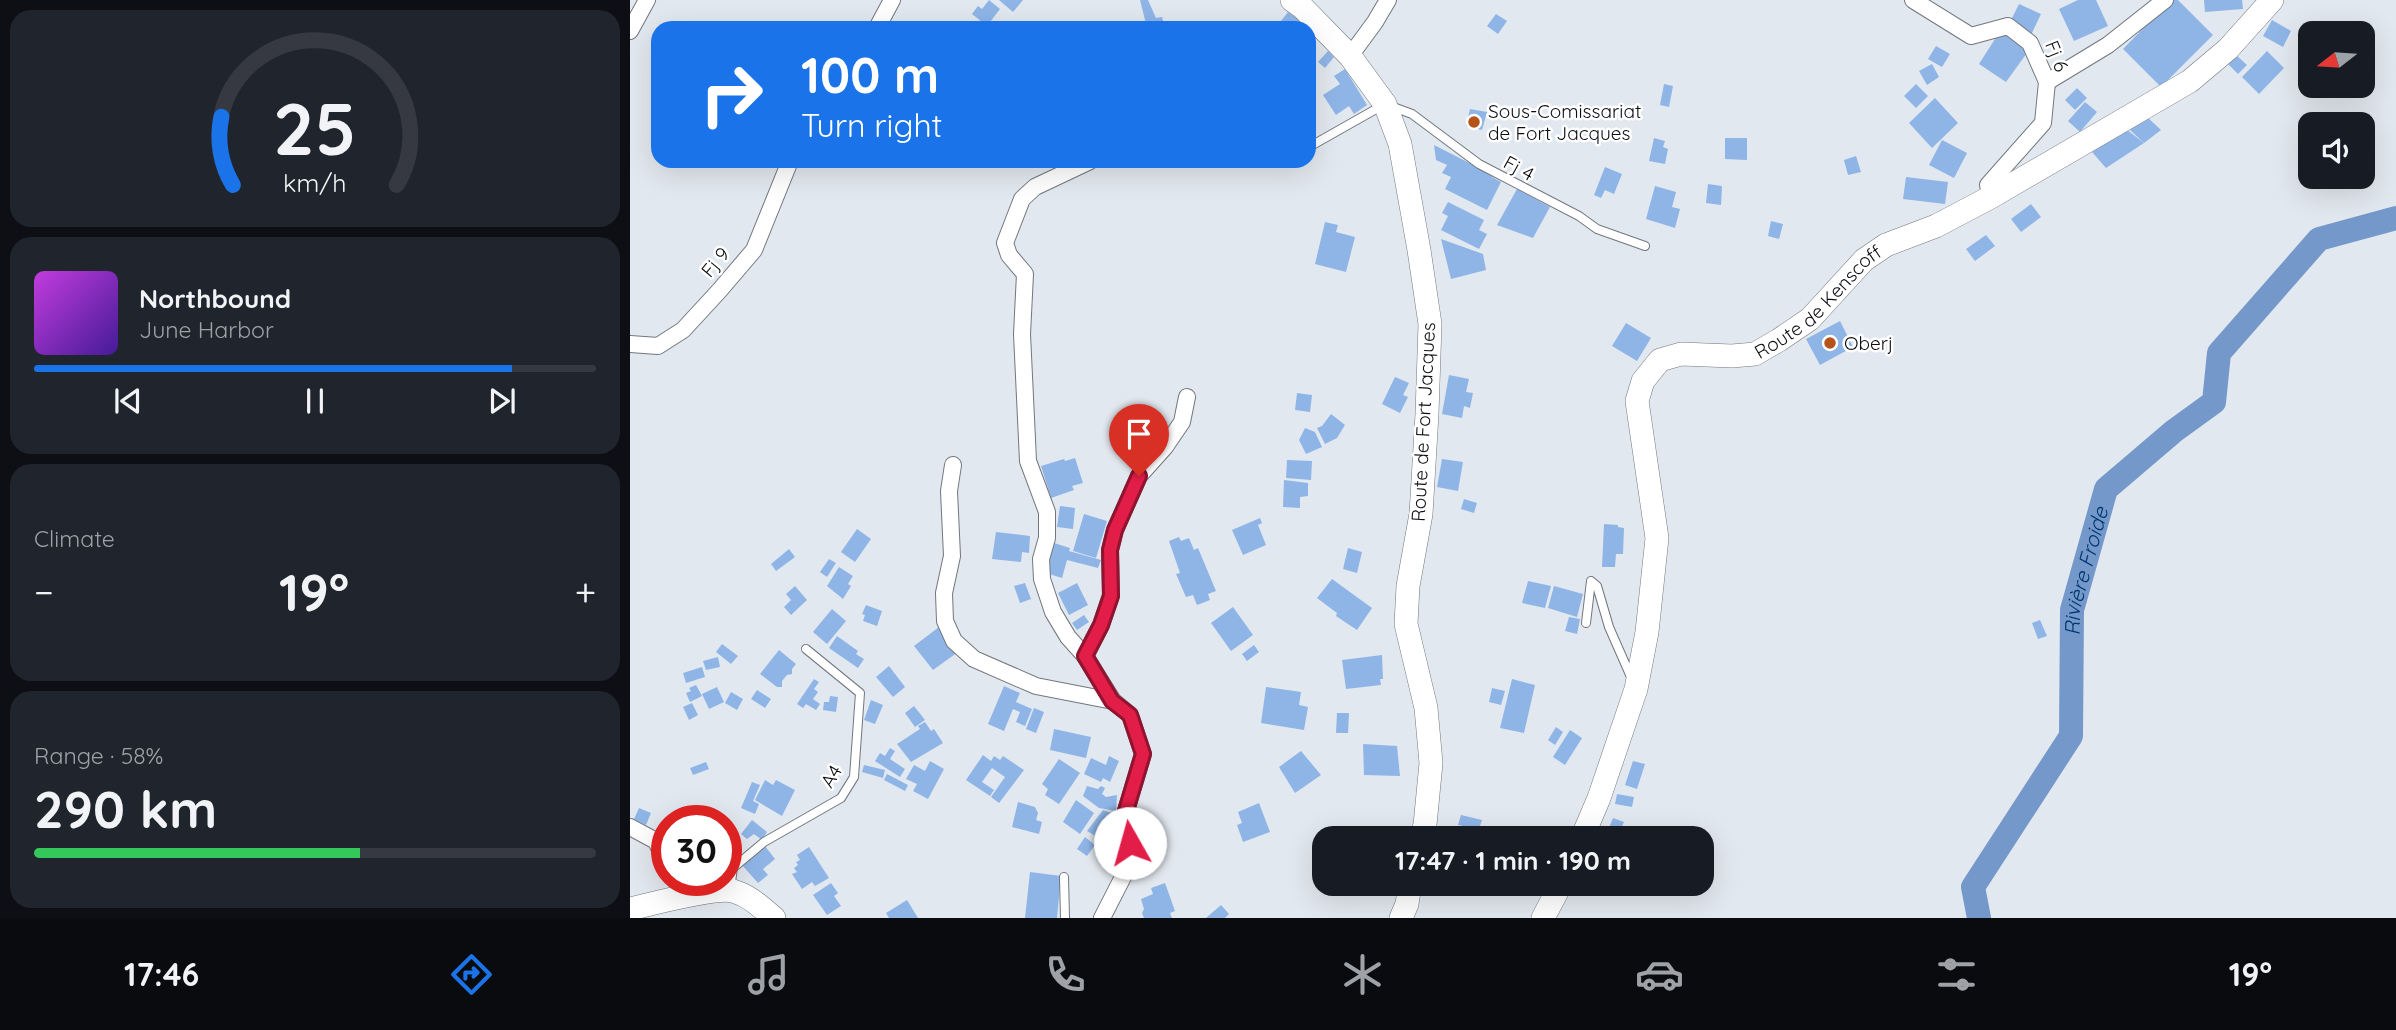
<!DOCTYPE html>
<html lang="en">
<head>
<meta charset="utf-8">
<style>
  :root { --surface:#171b24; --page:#20242c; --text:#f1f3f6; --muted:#9ea1a6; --line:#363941; --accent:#1a73e8 }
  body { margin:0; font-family:Quicksand,sans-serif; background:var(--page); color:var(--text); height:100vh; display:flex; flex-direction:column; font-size:26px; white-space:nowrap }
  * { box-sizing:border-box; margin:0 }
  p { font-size:23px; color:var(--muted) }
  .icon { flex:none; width:38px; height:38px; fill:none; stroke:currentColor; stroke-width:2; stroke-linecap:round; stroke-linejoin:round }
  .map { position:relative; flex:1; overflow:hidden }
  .side { display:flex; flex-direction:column; gap:10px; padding:10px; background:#0d0f14; width:630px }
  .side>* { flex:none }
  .guide { position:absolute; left:21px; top:21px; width:665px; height:147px; border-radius:21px; box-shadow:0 7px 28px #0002; background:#1a73e8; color:#fff; overflow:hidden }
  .needle { width:46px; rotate:253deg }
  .buttons { position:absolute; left:1668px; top:21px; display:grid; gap:14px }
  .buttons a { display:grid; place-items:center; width:77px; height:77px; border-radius:14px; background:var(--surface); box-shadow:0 7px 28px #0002; font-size:35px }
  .speed { position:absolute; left:21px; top:805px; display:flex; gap:14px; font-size:35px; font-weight:700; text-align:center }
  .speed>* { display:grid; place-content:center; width:91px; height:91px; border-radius:50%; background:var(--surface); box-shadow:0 7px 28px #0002; line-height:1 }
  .speed .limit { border:10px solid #d22; background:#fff; color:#111 }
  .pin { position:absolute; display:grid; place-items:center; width:60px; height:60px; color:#fff; margin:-72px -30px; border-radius:50% 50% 50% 0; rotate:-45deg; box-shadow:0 0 7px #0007 }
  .pin .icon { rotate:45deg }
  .me { position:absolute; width:77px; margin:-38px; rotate:353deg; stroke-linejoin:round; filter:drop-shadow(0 0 5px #0008) }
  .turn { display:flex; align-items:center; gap:24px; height:147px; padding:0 35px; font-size:32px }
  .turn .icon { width:91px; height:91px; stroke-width:2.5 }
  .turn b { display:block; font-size:49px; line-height:60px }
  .big { font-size:52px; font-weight:700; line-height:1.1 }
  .side .widget { flex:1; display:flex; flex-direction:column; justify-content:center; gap:10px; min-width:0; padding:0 24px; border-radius:21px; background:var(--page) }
  .side .dial { align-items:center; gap:0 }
  .dial svg { height:182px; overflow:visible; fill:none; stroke:var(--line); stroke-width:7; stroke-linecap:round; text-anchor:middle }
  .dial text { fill:var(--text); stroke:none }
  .song { display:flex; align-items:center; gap:21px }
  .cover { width:84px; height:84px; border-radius:10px; background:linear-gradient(135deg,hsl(290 70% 55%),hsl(260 70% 35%)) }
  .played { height:7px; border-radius:4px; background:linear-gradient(90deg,var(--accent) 85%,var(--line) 85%) }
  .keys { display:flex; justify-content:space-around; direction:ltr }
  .heat { display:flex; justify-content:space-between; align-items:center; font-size:38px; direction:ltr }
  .charge { height:10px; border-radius:5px; background:linear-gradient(90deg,#34c759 58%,var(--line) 0) }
  .trip { position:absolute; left:682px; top:826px; width:402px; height:70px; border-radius:21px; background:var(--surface); box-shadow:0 7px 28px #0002; font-weight:700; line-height:70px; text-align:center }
  .menu { display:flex; height:112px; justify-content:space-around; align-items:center; background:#090b0e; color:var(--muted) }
  .menu .icon { width:49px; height:49px }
  .menu .active { color:var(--accent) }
  .menu b { font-size:32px; color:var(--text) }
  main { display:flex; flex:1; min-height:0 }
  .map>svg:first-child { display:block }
</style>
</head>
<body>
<main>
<section class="side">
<div class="widget dial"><svg viewBox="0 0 100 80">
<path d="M14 69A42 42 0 1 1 86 69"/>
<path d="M14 69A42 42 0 0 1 9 39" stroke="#1a73e8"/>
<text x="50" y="56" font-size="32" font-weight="700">25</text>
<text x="50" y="72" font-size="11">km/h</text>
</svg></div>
<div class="widget">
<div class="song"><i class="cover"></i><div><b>Northbound</b><p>June Harbor</p></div></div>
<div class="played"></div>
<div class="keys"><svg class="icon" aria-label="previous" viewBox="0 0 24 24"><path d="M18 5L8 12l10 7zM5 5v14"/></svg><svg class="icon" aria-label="pause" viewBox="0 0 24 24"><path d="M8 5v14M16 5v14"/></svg><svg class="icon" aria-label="next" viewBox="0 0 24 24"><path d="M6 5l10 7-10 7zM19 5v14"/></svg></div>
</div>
<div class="widget"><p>Climate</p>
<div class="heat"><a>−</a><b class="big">19°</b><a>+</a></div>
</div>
<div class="widget"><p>Range · 58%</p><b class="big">290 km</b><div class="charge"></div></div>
</section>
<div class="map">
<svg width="1766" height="918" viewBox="0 0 1766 918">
  <rect width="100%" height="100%" fill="#e2e8ef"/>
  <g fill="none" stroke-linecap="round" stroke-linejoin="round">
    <path stroke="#7398c9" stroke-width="24" id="s1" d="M1349,918L1343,887L1441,736L1442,610L1476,489L1544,431L1584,402L1589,353L1689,239L1766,218"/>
  </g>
  <g fill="#8fb5e7">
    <polygon points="359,0 370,9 357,26 342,14 348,6 352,9"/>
    <polygon points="369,0 393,0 383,12"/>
    <polygon points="510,0 518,0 526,18 532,17 535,28 517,28"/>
    <polygon points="1448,0 1466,0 1478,26 1444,41 1429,9"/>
    <polygon points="1541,0 1548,0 1583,35 1531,87 1493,49"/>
    <polygon points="1574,0 1612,0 1613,9 1575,12"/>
    <polygon points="1389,4 1411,14 1400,37 1378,26"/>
    <polygon points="658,12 673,23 669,28 661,28 651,21"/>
    <polygon points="866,14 877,21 868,34 857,26"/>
    <polygon points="1642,20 1661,31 1653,47 1633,36"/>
    <polygon points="1372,28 1402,46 1376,82 1349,64"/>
    <polygon points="1306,46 1320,54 1312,67 1298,59"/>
    <polygon points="698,51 704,57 695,68 688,62"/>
    <polygon points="1637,51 1654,68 1629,94 1612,77"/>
    <polygon points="1604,53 1617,65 1608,74 1596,62"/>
    <polygon points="1302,64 1309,77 1297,85 1289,71"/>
    <polygon points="715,69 737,105 724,114 719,106 706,115 693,95 710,84 704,76"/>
    <polygon points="1034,84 1043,86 1039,107 1030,105"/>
    <polygon points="1286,84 1298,96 1286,108 1274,96"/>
    <polygon points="1447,88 1457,98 1445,110 1435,100"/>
    <polygon points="1305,98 1328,123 1302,148 1279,123"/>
    <polygon points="1455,102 1467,112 1450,132 1438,121"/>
    <polygon points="840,109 857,112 852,130 836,126"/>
    <polygon points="1514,114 1531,130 1514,143 1499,129"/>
    <polygon points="1496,129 1514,143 1476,168 1462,152"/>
    <polygon points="1024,138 1035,141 1033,147 1038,149 1035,164 1019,161"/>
    <polygon points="1095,138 1117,138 1117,160 1095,159"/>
    <polygon points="1312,140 1337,153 1324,178 1299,165"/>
    <polygon points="804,145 863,175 862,177 871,182 857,210 815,189 821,177 812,173 817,165 806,160"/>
    <polygon points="1226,156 1231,172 1218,175 1214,160"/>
    <polygon points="975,167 992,174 984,194 975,190 971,198 964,195"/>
    <polygon points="1276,177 1318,182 1315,204 1273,199"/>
    <polygon points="1078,184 1092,186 1091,205 1076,203"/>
    <polygon points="1025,186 1046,192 1042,207 1050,209 1045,228 1016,219"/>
    <polygon points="887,189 920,207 903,238 867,225"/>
    <polygon points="818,202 854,220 849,230 857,234 849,249 811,230 818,216 812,213"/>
    <polygon points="1401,204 1411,217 1391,232 1381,219"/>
    <polygon points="1141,221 1153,224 1149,239 1138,236"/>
    <polygon points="695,222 708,225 706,232 725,237 716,272 685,264"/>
    <polygon points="1356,235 1365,246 1345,261 1336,249"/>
    <polygon points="811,239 853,254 856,270 821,279"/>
    <polygon points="1210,321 1223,347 1190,365 1176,339"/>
    <polygon points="996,323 1021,338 1007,361 982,346"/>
    <polygon points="819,375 839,379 836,392 843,393 840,408 834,406 832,418 812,414"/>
    <polygon points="765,377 779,383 773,395 778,397 770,413 752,404"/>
    <polygon points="667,393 682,395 680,412 665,410"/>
    <polygon points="701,414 715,425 707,438 695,444 687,428 692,426"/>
    <polygon points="675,428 685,432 692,447 676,454 669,440"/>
    <polygon points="445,458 453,483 442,486 444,490 421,498 411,466 434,459 435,461"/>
    <polygon points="812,459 833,462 828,491 807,487"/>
    <polygon points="657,460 682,461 681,480 656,478"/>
    <polygon points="654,480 678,483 678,496 670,497 670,508 653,507"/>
    <polygon points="834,499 847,503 844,513 831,509"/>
    <polygon points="430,506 445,508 443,529 427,527"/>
    <polygon points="454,514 477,521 466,558 443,551"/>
    <polygon points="630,518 632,523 628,525 636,545 613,555 602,530"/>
    <polygon points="974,524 988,525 988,527 994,528 993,554 986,554 985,567 972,567"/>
    <polygon points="227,529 241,539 225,562 211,552"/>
    <polygon points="366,532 400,536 399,553 392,552 391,562 362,559"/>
    <polygon points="549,537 551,541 559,538 564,550 568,548 586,591 578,594 580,600 567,605 563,595 556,597 546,574 550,573 539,541"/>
    <polygon points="421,542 440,548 439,551 471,560 468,568 437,560 432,578 413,572"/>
    <polygon points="718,548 732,552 727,573 713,569"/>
    <polygon points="159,549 165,557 146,571 141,564"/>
    <polygon points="199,559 206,563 197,577 190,572"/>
    <polygon points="209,567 223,576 218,584 221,586 213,599 197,586"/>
    <polygon points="702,579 742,608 727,630 706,616 707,613 687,598"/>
    <polygon points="898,581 921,586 915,608 892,603"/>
    <polygon points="395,583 401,599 390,603 384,586"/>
    <polygon points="447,583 458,605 439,615 428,593"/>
    <polygon points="165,586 177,600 161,615 154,607 161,600 156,594"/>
    <polygon points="924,586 953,594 947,617 918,608"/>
    <polygon points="236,605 252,611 247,626 233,621 235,615 232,614"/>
    <polygon points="603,607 623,635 601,651 581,623"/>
    <polygon points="202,609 216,621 197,644 183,632"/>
    <polygon points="454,615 459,622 447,630 442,623"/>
    <polygon points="939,617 950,619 947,634 935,631"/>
    <polygon points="1410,620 1417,636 1408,639 1402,623"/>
    <polygon points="309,627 328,652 303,670 284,646"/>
    <polygon points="207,636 228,651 226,654 234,659 228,668 199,648"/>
    <polygon points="92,644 108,656 101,664 86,652"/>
    <polygon points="624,645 629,652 617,661 612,654"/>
    <polygon points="149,650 166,664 162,669 162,674 157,675 152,681 152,687 147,687 130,674"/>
    <polygon points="752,655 753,679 750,679 751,685 716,689 712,660"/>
    <polygon points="88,657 90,667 76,670 73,661"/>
    <polygon points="259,666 275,687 263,697 246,677"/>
    <polygon points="72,667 75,677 56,683 53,673"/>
    <polygon points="184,679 189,682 184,689 188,692 183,699 190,704 186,710 176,704 173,708 167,704"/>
    <polygon points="882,679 905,685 894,733 870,728"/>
    <polygon points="66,685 72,696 60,702 56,693 61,691 59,688"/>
    <polygon points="374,686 390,693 386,702 402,709 395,726 386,722 390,712 383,709 374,731 358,724"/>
    <polygon points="87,687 94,702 79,709 72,694"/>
    <polygon points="636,687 671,692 669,705 678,707 674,730 631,723"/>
    <polygon points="862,688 875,691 871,705 859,702"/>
    <polygon points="127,690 141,699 135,708 121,699"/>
    <polygon points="101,692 113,699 107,710 95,703"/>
    <polygon points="200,696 208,697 206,712 193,710 194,702 199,702"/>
    <polygon points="241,700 253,705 245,724 234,720"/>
    <polygon points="62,703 68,715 59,720 53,707"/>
    <polygon points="284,706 295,720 285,727 275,713"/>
    <polygon points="404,708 414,712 406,733 396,729"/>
    <polygon points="707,713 719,713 718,733 706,733"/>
    <polygon points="295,722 301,731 304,729 313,743 281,762 267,744 290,729 288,726"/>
    <polygon points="926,727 933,732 925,745 918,740"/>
    <polygon points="424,729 461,737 456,758 420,750"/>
    <polygon points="940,730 952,738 935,765 923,757"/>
    <polygon points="733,744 767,746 770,776 734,775"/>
    <polygon points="260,748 265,751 260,759 275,769 270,777 245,761 250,753 255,756"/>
    <polygon points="671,751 691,775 665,793 649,767"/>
    <polygon points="353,755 361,761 364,756 370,760 373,756 394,770 369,803 361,797 375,777 362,768 352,782 364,790 360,796 336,780"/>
    <polygon points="479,756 489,761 480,782 473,778 471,782 454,774 461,758 476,765"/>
    <polygon points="429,759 450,773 429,804 415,795 418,789 412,784"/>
    <polygon points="300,761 314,769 298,799 283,791 287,784 276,779 284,765 295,771"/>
    <polygon points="1003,761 1015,764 1007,789 995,785"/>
    <polygon points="76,762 79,769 63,775 60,768"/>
    <polygon points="234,765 255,770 253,778 232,772"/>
    <polygon points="257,774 278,785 275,791 254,780"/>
    <polygon points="135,780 143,785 146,780 165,790 152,816 125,800"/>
    <polygon points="122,782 130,785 123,801 129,804 125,814 111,808"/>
    <polygon points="457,786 468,789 471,786 475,788 472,794 476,797 487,795 486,811 469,808 453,796"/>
    <polygon points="987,794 1004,797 1002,807 985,804"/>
    <polygon points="446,800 464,813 450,834 433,822"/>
    <polygon points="388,802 405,807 408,813 406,820 412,822 409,834 382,827"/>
    <polygon points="629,803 640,832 613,842 607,825 612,823 608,812"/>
    <polygon points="9,808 21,813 16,825 4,819"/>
    <polygon points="473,810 481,813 490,822 489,833 493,836 484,847 457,831"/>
    <polygon points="831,815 852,820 849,829 828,825"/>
    <polygon points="983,818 994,822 987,838 976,835"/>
    <polygon points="122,820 137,832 132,840 124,834 117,839 111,834"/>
    <polygon points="455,837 465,845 457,856 447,849"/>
    <polygon points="135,846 145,859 133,869 138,875 128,883 112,865"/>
    <polygon points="179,847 199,878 185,886 182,882 172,889 162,874 167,872 164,868 168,865 166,862 170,860 167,855"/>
    <polygon points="400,872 431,876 427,918 395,918"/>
    <polygon points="201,883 208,893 204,896 211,906 197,915 183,895"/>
    <polygon points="535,883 545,911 540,913 542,918 514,918 512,913 514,909 511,899 523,894 521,888"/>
    <polygon points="986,884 1004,884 1003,891 985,890"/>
    <polygon points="277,900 288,918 259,918 256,913"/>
    <polygon points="591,905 599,914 595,918 576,918"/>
  </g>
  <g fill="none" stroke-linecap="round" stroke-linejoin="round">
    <defs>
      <g id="lane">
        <polyline points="679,147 755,104 782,114 849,164 949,216 967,229 1015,246"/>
        <polyline points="956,623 961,581 967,586 979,627 1001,677"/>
        <polyline points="434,877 435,918"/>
        <polyline points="100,889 103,868 134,842 211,798 224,777 230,693 176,649"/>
      </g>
      <g id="street">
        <polyline points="1283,0 1341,36 1378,26 1400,43 1417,82 1413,123 1358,185 1361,197"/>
        <polyline points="247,28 262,0"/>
        <polyline points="0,31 17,0"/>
        <polyline points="720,56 745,22 758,0"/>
        <polyline points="1417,82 1478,45 1535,0"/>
        <polyline points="460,161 405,187 392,199 375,243 379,255 395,274 392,334 398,461 417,512 417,538 411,559 412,579 423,612 438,637 455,656 483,701"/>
        <polyline points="0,344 28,346 53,330 89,291 124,250 160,161"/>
        <polyline points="323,465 319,491 322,556 314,593 315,621 324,641 344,659 406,686 483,701 500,715 513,754 495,814 500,843 499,856 494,875 472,918"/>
        <polyline points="455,656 471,625 481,595 480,550 485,530 509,476 535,447 552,422 557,397"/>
        <polyline points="0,827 26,841 37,865"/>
      </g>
      <g id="secondary">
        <polyline points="662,0 673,8 720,56 755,104 770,144 789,250 800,324 797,414 791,514 778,586 776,624 796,708 801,763 795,825 791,838"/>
        <path id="s2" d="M952,838L969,798L1006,689L1017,632L1027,538L1007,401L1013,381L1030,360L1051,354L1102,356L1125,354L1149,340L1180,319L1234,260L1256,245L1306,226L1361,197L1560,81L1598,49L1642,0"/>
        <path d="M0,909C21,904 85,887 103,891C120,896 131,907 144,918"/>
        <polyline points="771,918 777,904 780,884"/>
        <polyline points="913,918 931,884"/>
      </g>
    </defs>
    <use href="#lane" stroke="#72777e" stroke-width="10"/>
    <use href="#street" stroke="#72777e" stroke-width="18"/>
    <use href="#secondary" stroke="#72777e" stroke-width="24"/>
    <use href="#lane" stroke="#fff" stroke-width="8"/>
    <use href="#street" stroke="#fff" stroke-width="16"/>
    <use href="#secondary" stroke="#fff" stroke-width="23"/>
  </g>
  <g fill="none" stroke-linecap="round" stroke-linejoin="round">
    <defs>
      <polyline id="route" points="500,843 495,814 513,754 500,715 482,701 455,656 471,625 481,596 480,550 485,530 509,476"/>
    </defs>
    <use href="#route" stroke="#92132f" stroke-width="18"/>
    <use href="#route" stroke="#e11d48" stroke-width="12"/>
  </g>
  <g fill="#b6531b" stroke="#fff" stroke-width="2.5">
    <circle cx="844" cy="122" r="7"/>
    <circle cx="1200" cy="343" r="7"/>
  </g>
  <g text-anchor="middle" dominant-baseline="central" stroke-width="5" stroke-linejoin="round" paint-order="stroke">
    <g font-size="19" fill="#0c0e11" stroke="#fff">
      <text transform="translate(1427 56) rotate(68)">Fj 6</text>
      <text transform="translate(889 168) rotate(29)">Fj 4</text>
      <text transform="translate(85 262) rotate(-50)">Fj 9</text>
      <text stroke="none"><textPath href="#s2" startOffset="676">Route de Kenscoff</textPath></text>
      <text transform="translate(793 422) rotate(-87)">Route de Fort Jacques</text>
      <text transform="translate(201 776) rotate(-59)">A4</text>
    </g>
    <g font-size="19" fill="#0c0e11" stroke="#fff" text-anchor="start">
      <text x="858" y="111">Sous-Comissariat<tspan x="858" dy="22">de Fort Jacques</tspan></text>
      <text x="1214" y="343">Oberj</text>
    </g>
    <g font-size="21" font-style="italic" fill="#013671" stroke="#fff">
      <text stroke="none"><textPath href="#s1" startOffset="378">Rivière Froide</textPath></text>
    </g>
  </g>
</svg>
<div class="buttons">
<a><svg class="needle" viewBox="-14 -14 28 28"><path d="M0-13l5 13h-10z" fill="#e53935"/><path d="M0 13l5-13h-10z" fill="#9ea1a6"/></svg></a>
<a><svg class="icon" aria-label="sound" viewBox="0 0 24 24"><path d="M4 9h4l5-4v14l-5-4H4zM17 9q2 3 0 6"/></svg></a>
</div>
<div class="speed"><div class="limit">30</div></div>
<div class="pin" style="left:509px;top:476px;background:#d93025"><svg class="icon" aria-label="arrive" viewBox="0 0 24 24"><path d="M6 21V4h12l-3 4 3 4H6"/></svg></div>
<svg class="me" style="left:500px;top:843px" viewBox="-20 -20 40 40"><circle r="19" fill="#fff"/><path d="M0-13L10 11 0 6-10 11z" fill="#e11d48"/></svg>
<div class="trip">17:47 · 1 min · 190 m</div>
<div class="guide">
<div class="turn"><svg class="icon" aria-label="right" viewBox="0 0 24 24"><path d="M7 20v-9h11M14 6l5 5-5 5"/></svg><div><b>100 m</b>Turn right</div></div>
</div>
</div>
</main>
<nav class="menu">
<b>17:46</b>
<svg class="icon active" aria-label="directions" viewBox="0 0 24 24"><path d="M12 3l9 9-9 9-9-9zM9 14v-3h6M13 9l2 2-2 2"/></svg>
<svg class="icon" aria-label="music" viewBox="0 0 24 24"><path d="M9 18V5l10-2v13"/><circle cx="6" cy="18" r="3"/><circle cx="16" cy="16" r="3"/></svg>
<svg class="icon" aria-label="phone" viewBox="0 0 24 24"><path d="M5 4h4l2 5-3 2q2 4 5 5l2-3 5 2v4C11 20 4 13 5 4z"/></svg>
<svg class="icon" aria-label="climate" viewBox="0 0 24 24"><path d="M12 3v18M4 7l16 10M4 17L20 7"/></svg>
<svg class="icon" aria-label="car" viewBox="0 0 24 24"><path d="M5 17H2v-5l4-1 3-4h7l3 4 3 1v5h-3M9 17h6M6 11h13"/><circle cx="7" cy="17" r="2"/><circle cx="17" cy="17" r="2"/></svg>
<svg class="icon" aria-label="filters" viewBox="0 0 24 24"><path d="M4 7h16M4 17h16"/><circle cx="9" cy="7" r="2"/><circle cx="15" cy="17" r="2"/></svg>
<b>19°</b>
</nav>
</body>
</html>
